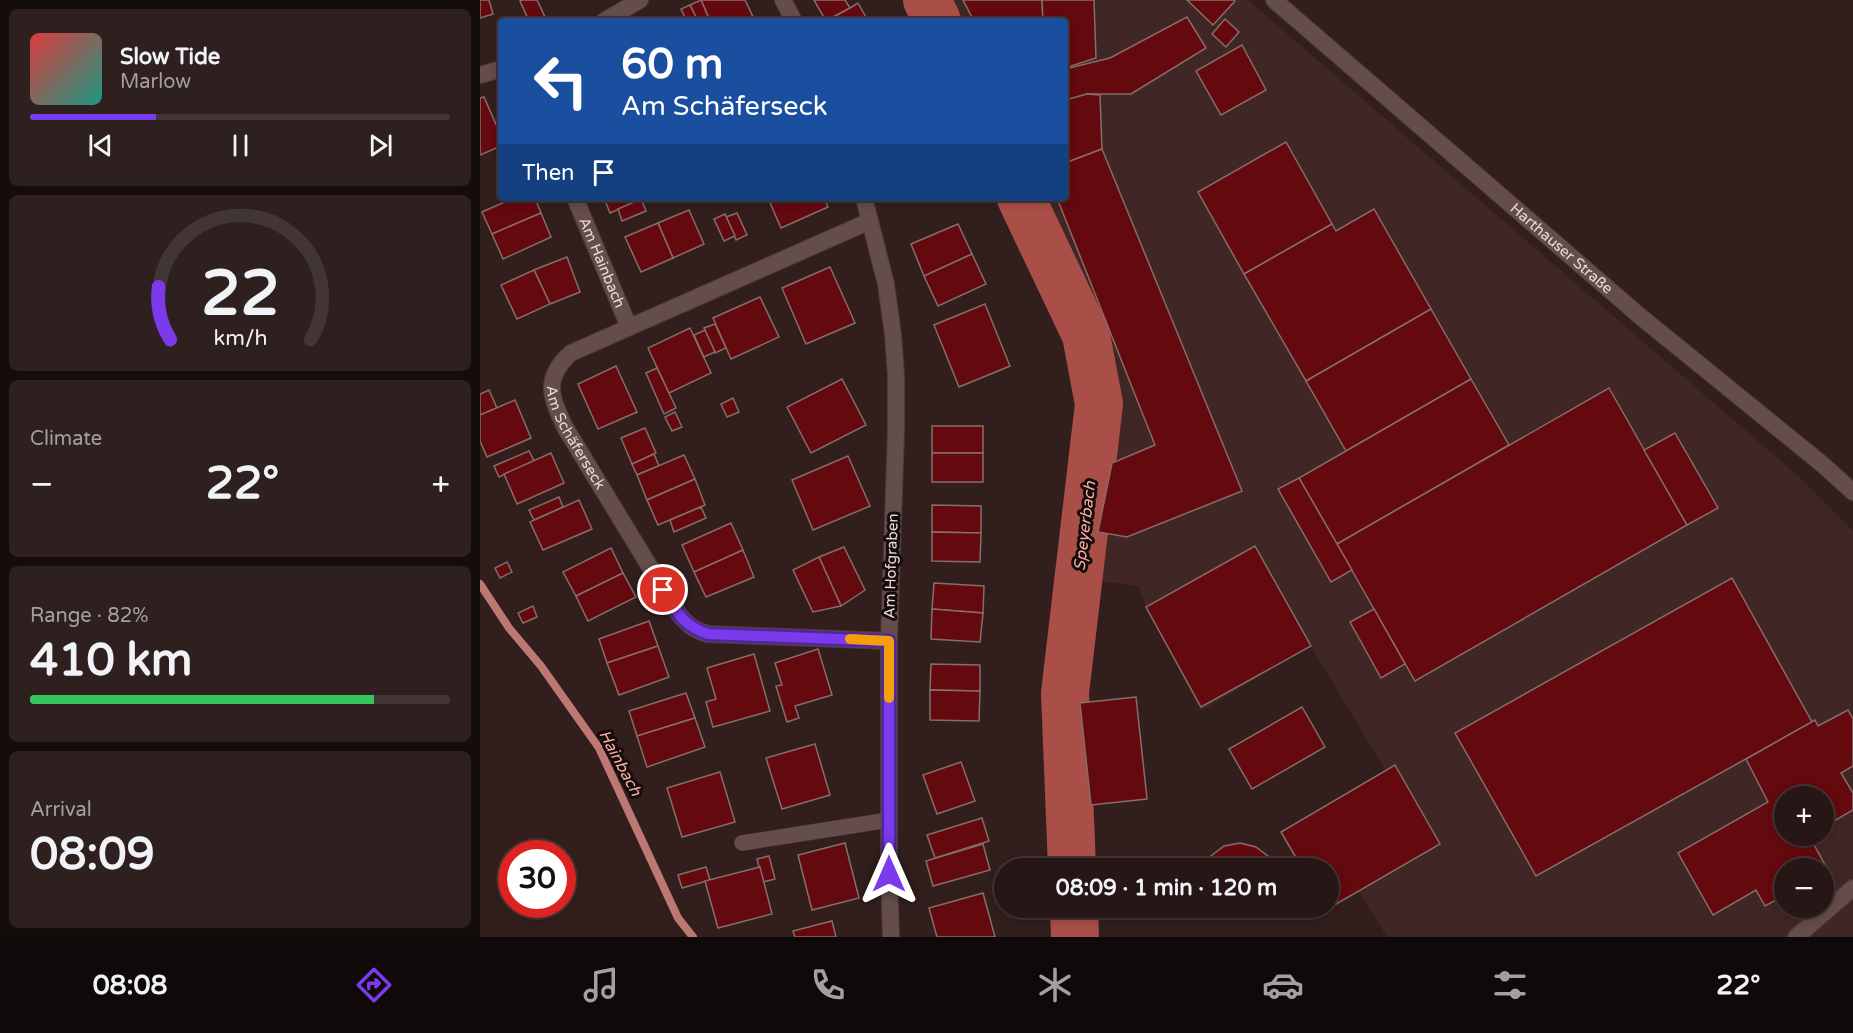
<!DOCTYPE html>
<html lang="en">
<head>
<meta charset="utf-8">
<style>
  :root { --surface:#261716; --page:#2e201f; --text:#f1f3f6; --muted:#a49fa1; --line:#423635; --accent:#7c3aed }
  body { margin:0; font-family:"Varela Round",sans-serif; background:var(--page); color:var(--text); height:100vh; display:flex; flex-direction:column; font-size:22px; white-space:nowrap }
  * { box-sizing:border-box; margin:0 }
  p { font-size:20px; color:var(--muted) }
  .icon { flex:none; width:33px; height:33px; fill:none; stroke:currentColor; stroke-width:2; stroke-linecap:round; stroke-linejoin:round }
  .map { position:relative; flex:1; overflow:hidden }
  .drawer { display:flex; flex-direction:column; gap:9px; padding:9px; background:#150d0c; width:480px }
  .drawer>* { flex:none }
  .banner { position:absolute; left:18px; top:18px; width:570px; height:183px; border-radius:6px; box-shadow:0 3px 9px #0003,0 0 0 2px var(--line); background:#1a4fa0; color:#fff; overflow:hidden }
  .tools { position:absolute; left:1294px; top:786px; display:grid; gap:12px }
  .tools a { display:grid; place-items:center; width:60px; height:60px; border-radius:50%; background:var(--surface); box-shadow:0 3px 9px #0003,0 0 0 2px var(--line); font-size:30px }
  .speed { position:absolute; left:18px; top:840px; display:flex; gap:12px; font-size:30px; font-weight:700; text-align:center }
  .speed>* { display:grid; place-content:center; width:78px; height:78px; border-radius:50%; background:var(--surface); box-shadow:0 3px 9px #0003,0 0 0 2px var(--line); line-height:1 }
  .speed .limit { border:9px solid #d22; background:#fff; color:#111 }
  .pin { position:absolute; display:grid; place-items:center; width:51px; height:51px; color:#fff; margin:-26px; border:3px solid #fff; border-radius:50%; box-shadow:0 2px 6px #0007 }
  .me { position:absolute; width:66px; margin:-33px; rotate:0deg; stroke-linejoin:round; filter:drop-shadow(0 0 4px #0008) }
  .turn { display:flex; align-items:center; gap:21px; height:126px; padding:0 24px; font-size:27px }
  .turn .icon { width:78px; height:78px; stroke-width:2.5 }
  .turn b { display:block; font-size:42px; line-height:51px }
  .then { display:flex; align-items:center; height:57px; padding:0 24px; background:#0003; gap:12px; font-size:22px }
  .big { font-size:45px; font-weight:800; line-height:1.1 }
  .drawer .card { flex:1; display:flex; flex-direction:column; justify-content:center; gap:9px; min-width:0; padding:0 21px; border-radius:9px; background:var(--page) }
  .drawer .dial { align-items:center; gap:0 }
  .dial svg { height:156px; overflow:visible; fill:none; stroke:var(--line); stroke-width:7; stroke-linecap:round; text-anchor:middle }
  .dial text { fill:var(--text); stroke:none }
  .song { display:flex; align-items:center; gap:18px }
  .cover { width:72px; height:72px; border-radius:9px; background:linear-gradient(135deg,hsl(0 70% 55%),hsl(170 70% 35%)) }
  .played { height:6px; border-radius:3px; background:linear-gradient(90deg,var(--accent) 30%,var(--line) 30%) }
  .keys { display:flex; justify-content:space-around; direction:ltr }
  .heat { display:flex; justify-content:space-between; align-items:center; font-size:33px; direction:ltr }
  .charge { height:9px; border-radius:4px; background:linear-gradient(90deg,#34c759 82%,var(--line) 0) }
  .trip { position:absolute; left:514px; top:858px; width:345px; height:60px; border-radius:30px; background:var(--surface); box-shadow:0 3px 9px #0003,0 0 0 2px var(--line); font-weight:800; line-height:60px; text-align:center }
  .tab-bar { display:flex; height:96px; justify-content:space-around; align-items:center; background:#0f0909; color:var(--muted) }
  .tab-bar .icon { width:42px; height:42px }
  .tab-bar .active { color:var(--accent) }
  .tab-bar b { font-size:27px; color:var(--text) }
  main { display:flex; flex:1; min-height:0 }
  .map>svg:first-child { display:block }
</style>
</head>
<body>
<main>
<section class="drawer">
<div class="card">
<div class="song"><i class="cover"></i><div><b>Slow Tide</b><p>Marlow</p></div></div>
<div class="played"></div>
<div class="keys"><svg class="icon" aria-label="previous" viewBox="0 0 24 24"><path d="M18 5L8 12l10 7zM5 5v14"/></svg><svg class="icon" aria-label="pause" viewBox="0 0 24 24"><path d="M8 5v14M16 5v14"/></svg><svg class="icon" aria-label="next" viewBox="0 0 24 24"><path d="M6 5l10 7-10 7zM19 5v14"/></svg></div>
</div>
<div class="card dial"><svg viewBox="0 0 100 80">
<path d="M14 69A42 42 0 1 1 86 69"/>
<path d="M14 69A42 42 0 0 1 8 42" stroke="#7c3aed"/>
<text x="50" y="56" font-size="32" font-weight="700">22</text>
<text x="50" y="72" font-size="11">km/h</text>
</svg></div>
<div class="card"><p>Climate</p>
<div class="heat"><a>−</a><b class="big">22°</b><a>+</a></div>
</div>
<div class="card"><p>Range · 82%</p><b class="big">410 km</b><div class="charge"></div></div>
<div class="card"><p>Arrival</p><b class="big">08:09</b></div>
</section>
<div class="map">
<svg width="1373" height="937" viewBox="0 0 1373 937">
  <rect width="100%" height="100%" fill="#321f1d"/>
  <path fill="#402624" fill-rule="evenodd" d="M459,0H768L1317,475L1373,531V937H907L879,891L952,848L831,646L721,711L666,607L659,586L607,580L627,427L628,389L617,331L555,198H585V21H469ZM1305,796H1344V836H1305ZM1305,868H1344V908H1305Z"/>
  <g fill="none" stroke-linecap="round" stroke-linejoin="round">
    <polyline stroke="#bd7874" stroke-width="8" points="0,584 29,628 61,666 119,748 198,918 213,937"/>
    <g stroke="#aa4e48" stroke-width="48">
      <polyline points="447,0 457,21"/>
      <polyline points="541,198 606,335 619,404 585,693 592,868"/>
      <polyline points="594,908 595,937"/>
    </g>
  </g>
  <g fill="#64090e" stroke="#856d6a" stroke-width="1.5">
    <polygon points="0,0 9,0 13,14 0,18"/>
    <polygon points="42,0 57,0 65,17 57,21 49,21 40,1"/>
    <polygon points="221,0 265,0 275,21 230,21"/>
    <polygon points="221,0 230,21 218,21 210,5"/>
    <polygon points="334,0 365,0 370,8 346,21"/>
    <polygon points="483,0 562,0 563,21 494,21"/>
    <polygon points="562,0 614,0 616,58 585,68 585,21 563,21"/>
    <polygon points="707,0 754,0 755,1 733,25"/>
    <polygon points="378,3 388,21 346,21 370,8"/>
    <polygon points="210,5 218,21 207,21 201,9"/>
    <polygon points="707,17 726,48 651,94 607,94 585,101 585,69 630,58"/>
    <polygon points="745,19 759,32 746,47 732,34"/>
    <polygon points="762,45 786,90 741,115 716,71"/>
    <polygon points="607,94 620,95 622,149 585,163 585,100"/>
    <polygon points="4,97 21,136 21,146 0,155 0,98"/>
    <polygon points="806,142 852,224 764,274 718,192"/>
    <polygon points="622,149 762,491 647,537 618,532 632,463 675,445 577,198 585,198 585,163"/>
    <polygon points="34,198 55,198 61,213 12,234 2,212"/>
    <polygon points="124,198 164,198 130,213"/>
    <polygon points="288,198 344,198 348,207 301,228"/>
    <polygon points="161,199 166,211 142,221 138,209"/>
    <polygon points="894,209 951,309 826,381 764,274 852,224 856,231"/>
    <polygon points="209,210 224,244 193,258 178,223"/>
    <polygon points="61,213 71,237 23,259 12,234"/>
    <polygon points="257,213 267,235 256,240 246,217"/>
    <polygon points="245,214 255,236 244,241 234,219"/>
    <polygon points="178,223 193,258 161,272 145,237"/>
    <polygon points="478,224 492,254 444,276 431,244"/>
    <polygon points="492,254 506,284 458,306 444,276"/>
    <polygon points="87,257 100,292 70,304 54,270"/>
    <polygon points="350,267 375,323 326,344 302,288"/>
    <polygon points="54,270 70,304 37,319 21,285"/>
    <polygon points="280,297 299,337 251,359 233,318"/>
    <polygon points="505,304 530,366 479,387 454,325"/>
    <polygon points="951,309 991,379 866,451 826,381"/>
    <polygon points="235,324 246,348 235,353 224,328"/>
    <polygon points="210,328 231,373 189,393 168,348"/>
    <polygon points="225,330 235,352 224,357 214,335"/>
    <polygon points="136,366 157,412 118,429 98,384"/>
    <polygon points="177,368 196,408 184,414 166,373"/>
    <polygon points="362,379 386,425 331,453 307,407"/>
    <polygon points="991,379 1029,445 857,544 819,478"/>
    <polygon points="1129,388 1207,525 935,681 857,544"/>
    <polygon points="9,390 17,408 0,415 0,394"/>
    <polygon points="253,398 259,412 247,417 241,404"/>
    <polygon points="35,400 51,438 7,457 0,441 0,415"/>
    <polygon points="195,412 202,427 192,431 185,417"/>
    <rect x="452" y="426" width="51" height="27"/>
    <polygon points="165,428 176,453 152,464 141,438"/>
    <polygon points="1195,433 1238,508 1207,525 1164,450"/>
    <polygon points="49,451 54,461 19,477 14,466"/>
    <polygon points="71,453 84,483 37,504 24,474"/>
    <rect x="452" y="453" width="51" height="29"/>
    <polygon points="174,454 179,466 157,475 152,464"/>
    <polygon points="204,455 215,479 167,500 157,475"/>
    <polygon points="368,456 390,506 333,530 312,480"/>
    <polygon points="819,478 872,570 851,582 798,489"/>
    <polygon points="215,479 225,505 178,525 167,500"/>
    <polygon points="79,497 83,507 54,520 49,510"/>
    <polygon points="99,500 112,529 63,550 50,522"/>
    <polygon points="452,505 501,506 501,533 452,532"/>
    <polygon points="221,507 226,518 194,532 190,520"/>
    <polygon points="251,523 263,550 214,572 202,545"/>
    <polygon points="452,532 501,533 500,562 452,561"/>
    <polygon points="775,546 831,646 721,707 666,607"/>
    <polygon points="364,547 385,590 361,606 339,557"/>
    <polygon points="131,548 143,573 96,596 83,572"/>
    <polygon points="263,550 274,577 226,597 214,572"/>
    <polygon points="339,557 361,606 333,612 313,570"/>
    <polygon points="27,562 32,572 20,578 15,568"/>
    <polygon points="143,573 156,597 108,621 96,596"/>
    <polygon points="1252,578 1332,722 1056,876 975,733"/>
    <polygon points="454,583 504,586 503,613 452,609"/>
    <polygon points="53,606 57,617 43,623 38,613"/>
    <polygon points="452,609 503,613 500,642 451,639"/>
    <polygon points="894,609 925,664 901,678 870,622"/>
    <polygon points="169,621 178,646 127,663 119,639"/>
    <polygon points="178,646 189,677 139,695 127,663"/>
    <polygon points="338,649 352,695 315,706 319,718 307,722 296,686 302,685 295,663"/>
    <polygon points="274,654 290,711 233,727 226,702 236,699 227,668"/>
    <polygon points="451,664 500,665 500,691 450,690"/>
    <polygon points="450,690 500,691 499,721 450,720"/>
    <polygon points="206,693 215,718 157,736 149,711"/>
    <polygon points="656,697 667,799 611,805 600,703"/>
    <polygon points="822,707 845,747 772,789 749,749"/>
    <polygon points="1368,710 1373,719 1373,766 1361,773 1373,793 1373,810 1344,827 1344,796 1305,796 1305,836 1329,836 1348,870 1344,873 1344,868 1305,868 1305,895 1285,906 1276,890 1233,915 1198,853 1288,802 1266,759 1335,720 1338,726"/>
    <polygon points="215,718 225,747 167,767 157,736"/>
    <polygon points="335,744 350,795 302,809 286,758"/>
    <polygon points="481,762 495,801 457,814 443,775"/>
    <polygon points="915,765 960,844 846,910 845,908 849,908 849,868 822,868 801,832"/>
    <polygon points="240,772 255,822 202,837 187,788"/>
    <polygon points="502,818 509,841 455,858 447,835"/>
    <polygon points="365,843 379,898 332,910 318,855"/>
    <polygon points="760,843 776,847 789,857 793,868 725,868 731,856 744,846"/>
    <polygon points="503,844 510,870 453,886 446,861"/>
    <polygon points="289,856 295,879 283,882 277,859"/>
    <polygon points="226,867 230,880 202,888 198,875"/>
    <polygon points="280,867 292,914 238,928 225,881"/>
    <polygon points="503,893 515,937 457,937 449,908"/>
    <polygon points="737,908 782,908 774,914 758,917 743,913"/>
    <polygon points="352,921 356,937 315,937 313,931"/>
  </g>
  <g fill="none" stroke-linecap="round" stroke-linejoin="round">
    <defs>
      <polyline id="service" points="262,843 409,820"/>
      <g id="minor">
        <polyline points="303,0 314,21"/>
        <polyline points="124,21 160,0"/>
        <polyline points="0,75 21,69"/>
        <path id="s1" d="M95,198L149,327"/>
        <polyline points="384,198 406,284 413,335 416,375 416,431 409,641 409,874 411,937"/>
        <path id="s2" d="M390,221L91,353C62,379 71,398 86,429L196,610C205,623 213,630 228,634L409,641"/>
        <polyline points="1316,937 1373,888"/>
      </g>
      <g id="secondary">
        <path id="s3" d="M794,0L1161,317L1342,464L1373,492"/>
      </g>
    </defs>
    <use href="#service" stroke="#4b3a39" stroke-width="16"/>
    <use href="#minor" stroke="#4b3a39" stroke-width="18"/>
    <use href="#secondary" stroke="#4b3a39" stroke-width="18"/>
    <use href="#service" stroke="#644d4b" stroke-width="15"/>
    <use href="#minor" stroke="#644d4b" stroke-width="16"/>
    <use href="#secondary" stroke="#644d4b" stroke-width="16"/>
  </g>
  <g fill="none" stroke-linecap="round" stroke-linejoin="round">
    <defs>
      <path id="route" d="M183,590C197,612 203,626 228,634L409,641V874"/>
    </defs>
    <use href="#route" stroke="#51269a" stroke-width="15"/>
    <use href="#route" stroke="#7c3aed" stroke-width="10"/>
    <polyline stroke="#f59e0b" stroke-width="10" points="370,639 409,641 409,698"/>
  </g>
  <g text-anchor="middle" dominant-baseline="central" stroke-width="6" stroke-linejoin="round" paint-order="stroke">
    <g font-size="15" fill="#e8dad9" stroke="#140b0a">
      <text stroke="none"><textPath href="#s3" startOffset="380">Harthauser Straße</textPath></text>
      <text stroke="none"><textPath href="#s1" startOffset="70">Am Hainbach</textPath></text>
      <text stroke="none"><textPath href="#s2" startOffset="423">Am Schäferseck</textPath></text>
      <text transform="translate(411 566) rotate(-88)">Am Hofgraben</text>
    </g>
    <g font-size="16" font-style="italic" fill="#faaea6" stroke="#140b0a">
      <text transform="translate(605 526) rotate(-83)">Speyerbach</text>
      <text transform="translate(140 763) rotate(62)">Hainbach</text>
    </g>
  </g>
</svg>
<div class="tools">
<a>+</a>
<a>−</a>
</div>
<div class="speed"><div class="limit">30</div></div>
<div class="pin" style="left:183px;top:590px;background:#d93025"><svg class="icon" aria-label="arrive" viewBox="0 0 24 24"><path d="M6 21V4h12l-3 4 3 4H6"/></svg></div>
<svg class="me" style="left:409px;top:874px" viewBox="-20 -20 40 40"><path d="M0-17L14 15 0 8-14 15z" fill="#7c3aed" stroke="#fff" stroke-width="4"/></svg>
<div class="trip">08:09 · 1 min · 120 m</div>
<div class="banner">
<div class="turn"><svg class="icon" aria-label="left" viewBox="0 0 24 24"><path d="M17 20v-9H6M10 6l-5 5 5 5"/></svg><div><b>60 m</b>Am Schäferseck</div></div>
<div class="then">Then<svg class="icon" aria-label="arrive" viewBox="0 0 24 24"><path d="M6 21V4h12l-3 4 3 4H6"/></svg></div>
</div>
</div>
</main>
<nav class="tab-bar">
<b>08:08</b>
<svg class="icon active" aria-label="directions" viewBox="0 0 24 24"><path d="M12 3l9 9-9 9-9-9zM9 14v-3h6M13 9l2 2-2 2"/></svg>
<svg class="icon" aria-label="music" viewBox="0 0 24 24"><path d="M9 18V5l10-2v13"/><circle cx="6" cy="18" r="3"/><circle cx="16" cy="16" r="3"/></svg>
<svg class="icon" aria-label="phone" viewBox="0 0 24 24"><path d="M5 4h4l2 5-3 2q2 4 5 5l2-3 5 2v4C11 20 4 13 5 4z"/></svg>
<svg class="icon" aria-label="climate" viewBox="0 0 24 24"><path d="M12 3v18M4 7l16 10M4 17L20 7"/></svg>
<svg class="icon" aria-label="car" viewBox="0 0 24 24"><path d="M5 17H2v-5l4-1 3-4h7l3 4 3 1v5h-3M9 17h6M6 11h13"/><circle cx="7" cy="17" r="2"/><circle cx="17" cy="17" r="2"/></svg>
<svg class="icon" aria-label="filters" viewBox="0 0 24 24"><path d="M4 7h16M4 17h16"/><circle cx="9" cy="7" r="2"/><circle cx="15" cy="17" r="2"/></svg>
<b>22°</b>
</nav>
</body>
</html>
